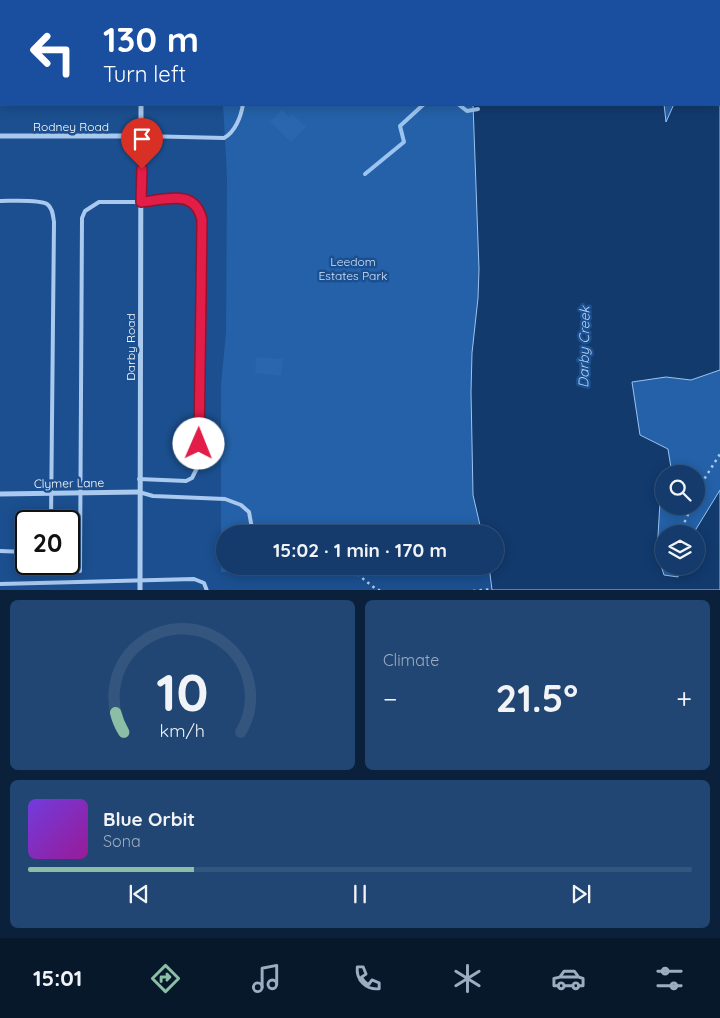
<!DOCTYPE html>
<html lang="en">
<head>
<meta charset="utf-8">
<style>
  :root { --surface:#143b6b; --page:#214673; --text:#f1f3f6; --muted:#9dadc1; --line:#33557e; --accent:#8abfa5 }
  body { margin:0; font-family:Quicksand,sans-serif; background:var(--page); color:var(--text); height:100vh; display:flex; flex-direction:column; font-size:19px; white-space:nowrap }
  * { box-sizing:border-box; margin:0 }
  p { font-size:16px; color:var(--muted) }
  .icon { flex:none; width:28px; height:28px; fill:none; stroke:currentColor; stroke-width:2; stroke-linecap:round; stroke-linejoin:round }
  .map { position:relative; height:590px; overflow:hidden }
  .details { display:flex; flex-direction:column; gap:10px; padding:10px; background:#0b203b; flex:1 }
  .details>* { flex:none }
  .hud { position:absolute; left:0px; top:0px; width:720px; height:105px; box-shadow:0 2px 12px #0003,0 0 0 1px var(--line); background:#1a4fa0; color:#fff; overflow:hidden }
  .tools { position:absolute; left:655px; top:465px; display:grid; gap:10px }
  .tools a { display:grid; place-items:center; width:50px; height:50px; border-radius:50%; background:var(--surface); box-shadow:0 2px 12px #0003,0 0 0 1px var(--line); font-size:25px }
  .speed { position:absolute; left:15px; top:510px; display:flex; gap:10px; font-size:25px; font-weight:700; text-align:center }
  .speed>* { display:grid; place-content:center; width:65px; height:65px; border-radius:50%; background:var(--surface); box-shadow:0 2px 12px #0003,0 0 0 1px var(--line); line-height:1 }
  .speed .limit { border:2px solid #111; border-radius:8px; background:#fff; color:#111 }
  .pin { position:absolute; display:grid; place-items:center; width:42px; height:42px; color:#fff; margin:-51px -21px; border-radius:50% 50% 50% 0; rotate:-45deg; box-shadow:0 0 5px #0007 }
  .pin .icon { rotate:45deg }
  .me { position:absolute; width:55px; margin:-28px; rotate:1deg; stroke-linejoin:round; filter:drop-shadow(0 0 4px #0008) }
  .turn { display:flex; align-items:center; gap:18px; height:105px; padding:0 20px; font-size:22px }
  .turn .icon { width:65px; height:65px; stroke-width:2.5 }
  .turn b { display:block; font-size:35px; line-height:42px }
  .big { font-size:38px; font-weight:700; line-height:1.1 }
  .details .card { flex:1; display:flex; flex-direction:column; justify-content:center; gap:8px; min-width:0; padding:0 18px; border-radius:8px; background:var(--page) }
  .details .dial { align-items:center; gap:0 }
  .dial svg { height:130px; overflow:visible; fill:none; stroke:var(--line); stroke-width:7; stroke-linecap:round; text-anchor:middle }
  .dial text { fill:var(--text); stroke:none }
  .song { display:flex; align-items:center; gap:15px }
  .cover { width:60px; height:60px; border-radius:8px; background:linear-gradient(135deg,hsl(260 70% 55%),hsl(300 70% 35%)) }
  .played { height:5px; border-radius:2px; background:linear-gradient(90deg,var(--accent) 25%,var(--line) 25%) }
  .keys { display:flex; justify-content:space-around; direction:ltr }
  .heat { display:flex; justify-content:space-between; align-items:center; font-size:28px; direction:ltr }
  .details .tiles { flex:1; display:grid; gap:10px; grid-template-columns:1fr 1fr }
  .card:last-child { grid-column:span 2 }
  .trip { position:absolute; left:216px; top:525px; width:288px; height:50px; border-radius:25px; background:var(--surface); box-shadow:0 2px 12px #0003,0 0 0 1px var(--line); font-weight:700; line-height:50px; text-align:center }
  .tab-bar { display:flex; height:80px; justify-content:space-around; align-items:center; background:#08182b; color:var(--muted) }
  .tab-bar .icon { width:35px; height:35px }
  .tab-bar .selected { color:var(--accent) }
  .tab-bar b { font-size:22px; color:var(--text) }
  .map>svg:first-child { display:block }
</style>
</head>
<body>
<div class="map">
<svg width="720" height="591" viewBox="0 0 720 591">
  <rect width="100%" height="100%" fill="#1b4f8f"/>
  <g fill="#2461a8" fill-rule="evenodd">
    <polygon points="222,0 450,0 451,1 222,1"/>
    <path d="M624,0H720V590H648L625,403L642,363L637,104H719V1ZM664,474H696V506H664ZM664,534H696V566H664Z"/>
    <polygon points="223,104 473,104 479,269 478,298 472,353 471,392 473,495 482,534 225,534 225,566 489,566 491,573 221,572 221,385 226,332 227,177"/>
  </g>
  <g fill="#123a6d" stroke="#9cc4f0">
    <polygon points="450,0 654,0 654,1 451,1"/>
    <polygon points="677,0 720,0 720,370 691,380 666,377 632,382 640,435 668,449 672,474 664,474 664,497 660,502 657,553 664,575 678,577 681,566 696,566 696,534 693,534 720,490 720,590 492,590 489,566 495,566 495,534 482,534 473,495 471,392 472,353 478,298 479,269 473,104 664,104 666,122 674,104 719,104 719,1"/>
  </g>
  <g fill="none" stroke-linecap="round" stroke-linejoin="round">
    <g stroke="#9cc4f0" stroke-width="4">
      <polyline points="458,104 467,111 478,109"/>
      <polyline points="365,174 404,142 400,126 424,104"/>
    </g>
  </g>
  <g fill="#2a66ad">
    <polygon points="282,110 289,117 292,114 306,127 291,142 270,122"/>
    <polygon points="256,357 283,359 281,376 255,373"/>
  </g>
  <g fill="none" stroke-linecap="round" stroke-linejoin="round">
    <g stroke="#a9c9ee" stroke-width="2.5" stroke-dasharray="2.5 4" stroke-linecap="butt">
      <polyline points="696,496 703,481 720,454"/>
      <polyline points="679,534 692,506"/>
      <polyline points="347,566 376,589 381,591"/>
      <polyline points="662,568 664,565"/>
      <polyline points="473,591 492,589"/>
    </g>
    <g stroke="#a9c9ee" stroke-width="4">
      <polyline points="241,0 242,1"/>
      <path d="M142,136L224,138C235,132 241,117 243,104"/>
      <path d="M0,201C11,201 39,199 47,204C53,208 53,216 54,222L51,521"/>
      <polyline points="139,492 153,496 225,499 241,505 249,512 253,534"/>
      <polyline points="0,551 26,552"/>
      <polyline points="80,571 82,218 85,211 99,202 141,202 182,198 189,200 195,204 200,211 202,220 198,466 192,478 186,481 139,479"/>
      <polyline points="253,572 253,566"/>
      <polyline points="0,584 194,579 204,583 207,591"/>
    </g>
    <g stroke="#a9c9ee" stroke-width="5">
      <polyline points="140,0 140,1"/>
      <polyline points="0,136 142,136"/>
      <polyline points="0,494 139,492"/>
      <polyline points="140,591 141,104"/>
    </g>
  </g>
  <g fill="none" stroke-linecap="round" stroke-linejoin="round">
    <defs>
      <path id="route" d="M142,169L141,202C166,200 195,188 202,220L199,444"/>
    </defs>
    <use href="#route" stroke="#92132f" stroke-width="12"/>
    <use href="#route" stroke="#e11d48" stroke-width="9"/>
  </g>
  <g text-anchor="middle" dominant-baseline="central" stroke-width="5" stroke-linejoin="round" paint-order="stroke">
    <g font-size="12" fill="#fff" stroke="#1b4f8f">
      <text x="71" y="126">Rodney Road</text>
      <text transform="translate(130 347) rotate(-90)">Darby Road</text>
      <text transform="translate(69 483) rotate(-1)">Clymer Lane</text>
    </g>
    <g font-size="12" fill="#cfe3fa" stroke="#1b4f8f">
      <text x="353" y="261">Leedom<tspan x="353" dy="14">Estates Park</tspan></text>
    </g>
    <g font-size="14" font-style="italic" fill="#b5d3f5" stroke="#1b4f8f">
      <text transform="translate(584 347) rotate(-89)">Darby Creek</text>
    </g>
  </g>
</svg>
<div class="tools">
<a><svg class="icon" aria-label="search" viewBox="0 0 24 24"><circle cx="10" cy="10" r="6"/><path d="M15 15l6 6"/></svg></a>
<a><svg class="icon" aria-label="layers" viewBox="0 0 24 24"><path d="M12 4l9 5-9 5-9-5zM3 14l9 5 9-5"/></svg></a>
</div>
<div class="speed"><div class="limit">20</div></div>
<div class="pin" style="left:142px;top:169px;background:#d93025"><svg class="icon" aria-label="arrive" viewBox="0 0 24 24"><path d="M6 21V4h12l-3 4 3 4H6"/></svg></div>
<svg class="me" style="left:199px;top:444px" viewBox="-20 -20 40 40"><circle r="19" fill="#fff"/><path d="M0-13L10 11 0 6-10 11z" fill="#e11d48"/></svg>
<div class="trip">15:02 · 1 min · 170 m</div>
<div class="hud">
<div class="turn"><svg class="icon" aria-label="left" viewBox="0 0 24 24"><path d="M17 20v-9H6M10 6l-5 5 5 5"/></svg><div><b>130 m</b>Turn left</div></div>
</div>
</div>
<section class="details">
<div class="tiles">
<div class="card dial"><svg viewBox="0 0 100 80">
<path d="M14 69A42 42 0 1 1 86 69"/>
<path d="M14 69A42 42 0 0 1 9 57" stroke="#8abfa5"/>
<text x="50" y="56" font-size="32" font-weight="700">10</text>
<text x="50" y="72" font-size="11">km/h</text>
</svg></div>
<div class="card"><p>Climate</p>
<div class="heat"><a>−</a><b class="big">21.5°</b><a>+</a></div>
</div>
<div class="card">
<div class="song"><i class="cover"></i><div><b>Blue Orbit</b><p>Sona</p></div></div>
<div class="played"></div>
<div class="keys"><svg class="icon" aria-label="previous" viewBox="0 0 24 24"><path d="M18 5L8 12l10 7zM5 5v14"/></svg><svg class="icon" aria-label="pause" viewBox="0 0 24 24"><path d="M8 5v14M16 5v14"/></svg><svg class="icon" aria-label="next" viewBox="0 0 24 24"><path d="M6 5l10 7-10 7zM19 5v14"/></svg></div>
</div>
</div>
</section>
<nav class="tab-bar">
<b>15:01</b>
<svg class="icon selected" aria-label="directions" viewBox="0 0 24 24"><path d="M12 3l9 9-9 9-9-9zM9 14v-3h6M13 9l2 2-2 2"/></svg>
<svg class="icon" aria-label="music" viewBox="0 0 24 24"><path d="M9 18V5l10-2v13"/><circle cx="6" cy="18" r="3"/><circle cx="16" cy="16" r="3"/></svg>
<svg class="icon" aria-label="phone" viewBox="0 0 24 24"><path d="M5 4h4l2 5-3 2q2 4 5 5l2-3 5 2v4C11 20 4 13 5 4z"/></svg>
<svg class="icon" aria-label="climate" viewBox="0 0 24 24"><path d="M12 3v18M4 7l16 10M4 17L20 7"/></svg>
<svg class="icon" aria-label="car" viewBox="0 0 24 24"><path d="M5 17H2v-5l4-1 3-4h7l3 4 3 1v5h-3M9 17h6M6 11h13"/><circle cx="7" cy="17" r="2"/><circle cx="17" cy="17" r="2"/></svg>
<svg class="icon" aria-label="filters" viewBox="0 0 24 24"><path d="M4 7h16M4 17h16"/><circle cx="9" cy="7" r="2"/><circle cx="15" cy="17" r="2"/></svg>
</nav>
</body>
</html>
